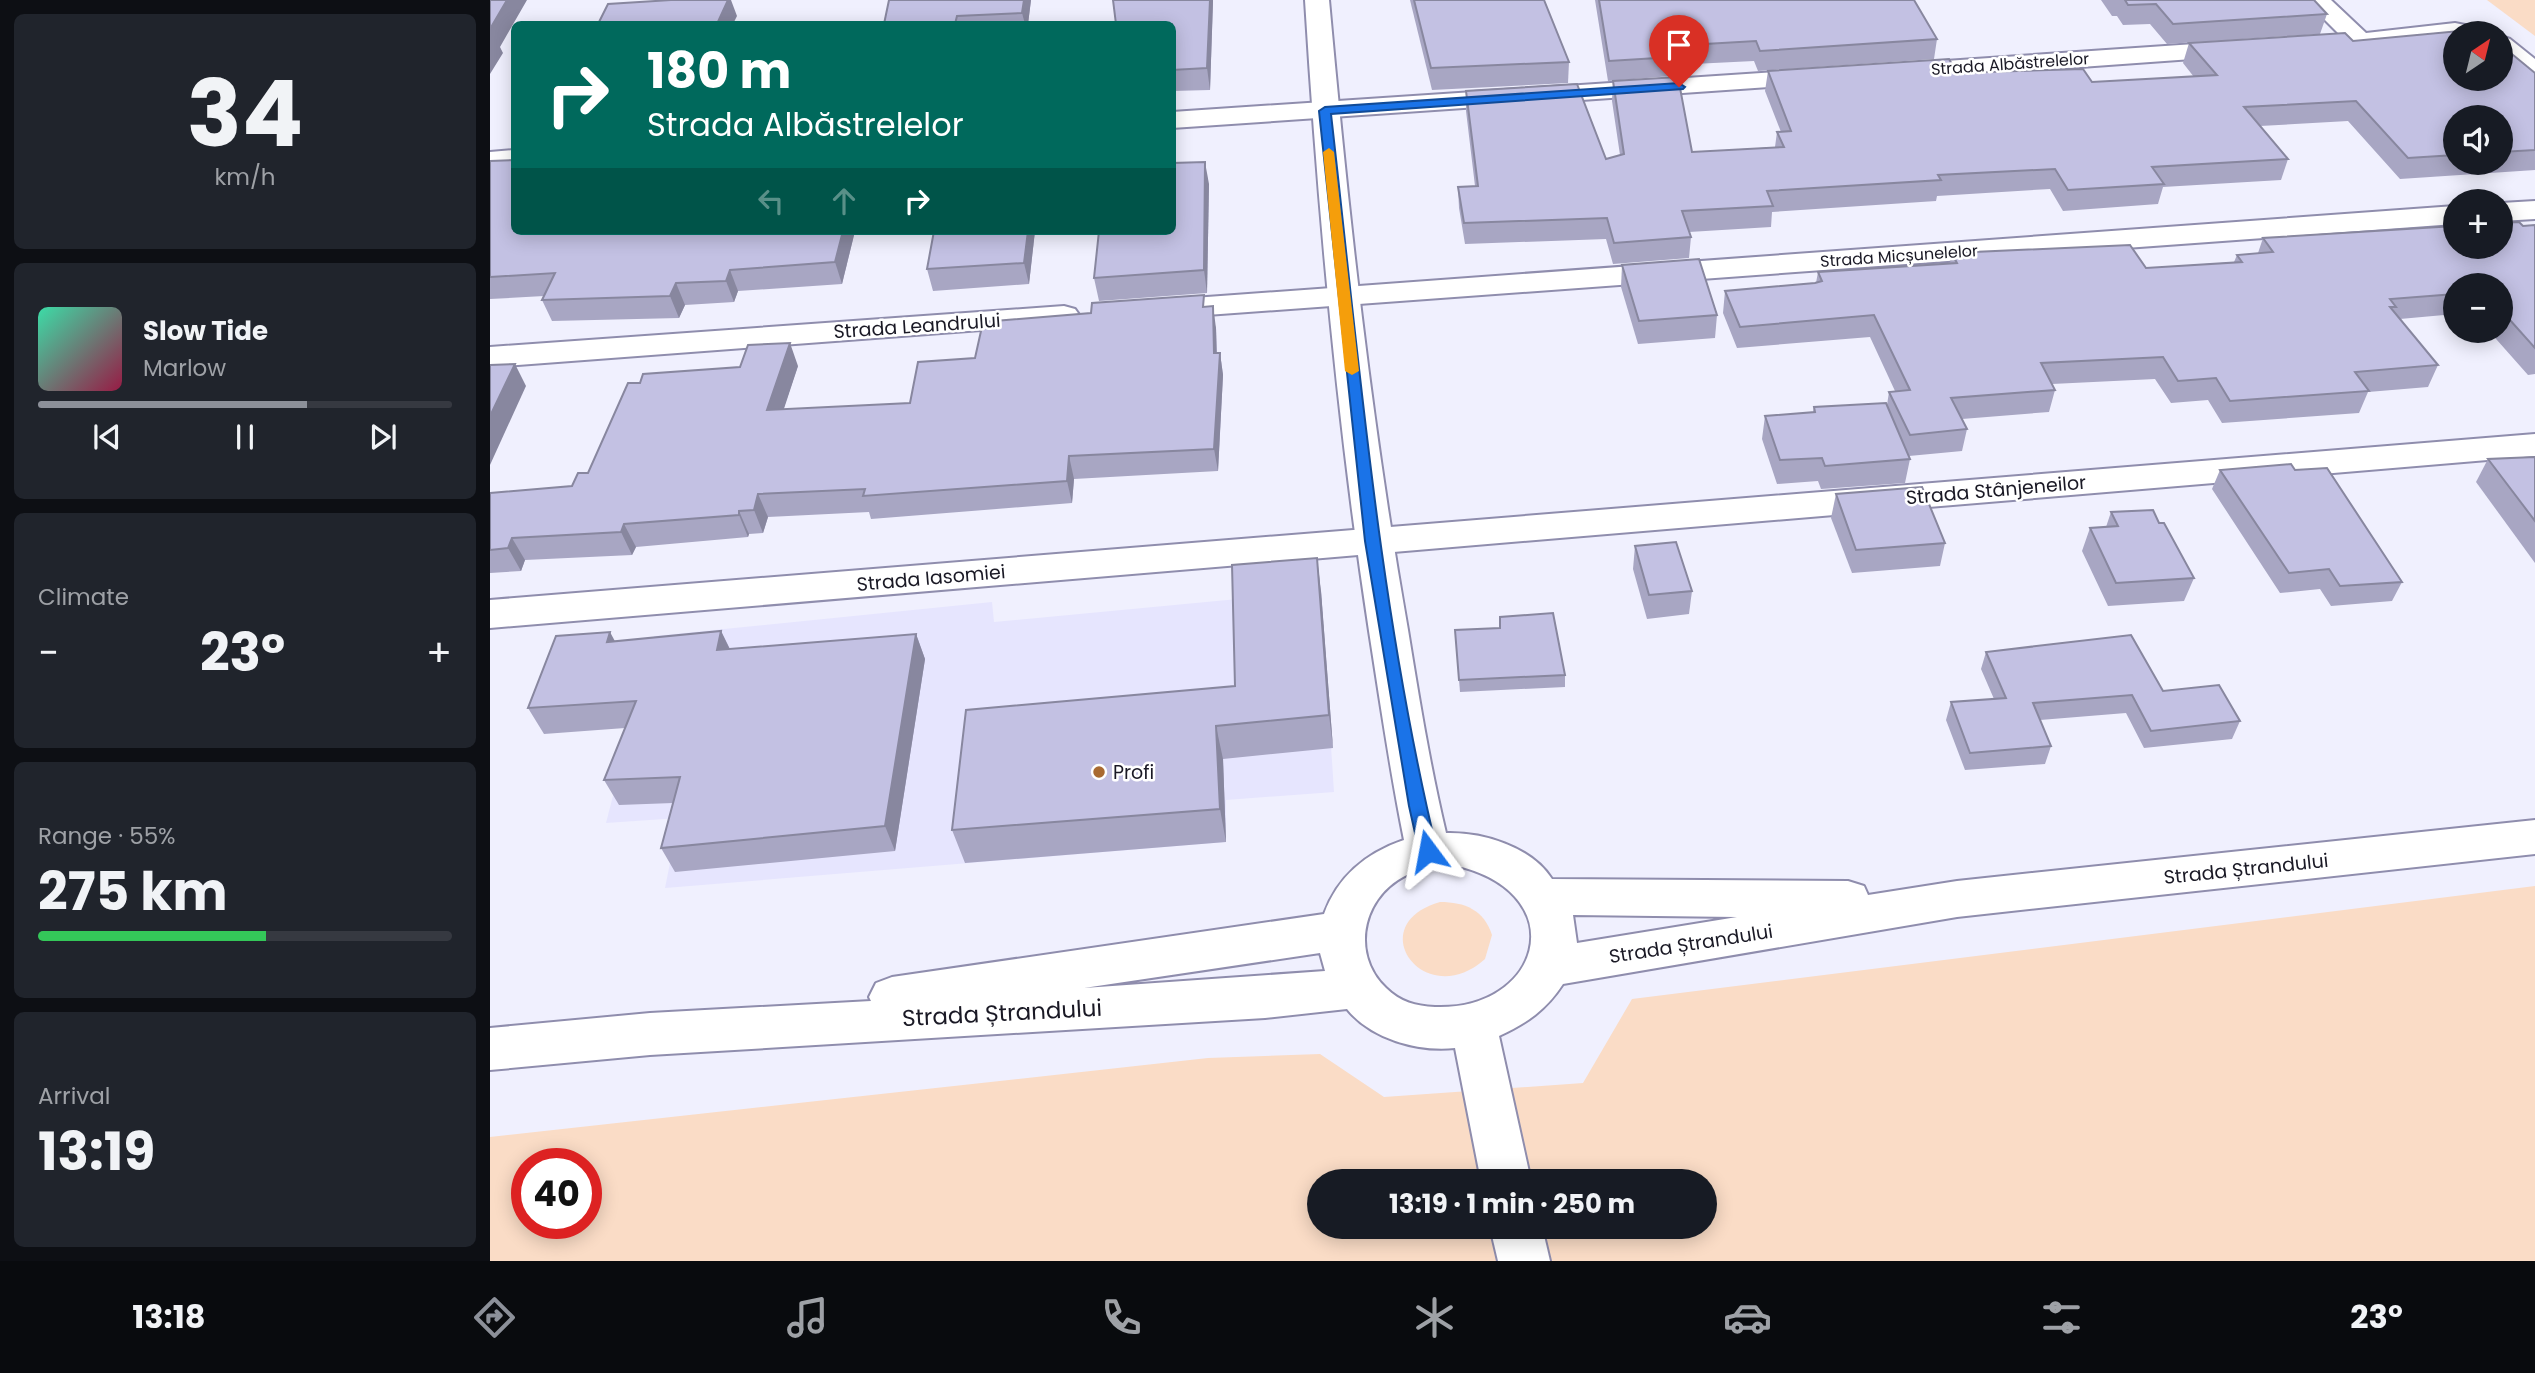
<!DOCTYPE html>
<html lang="en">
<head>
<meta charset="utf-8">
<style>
  :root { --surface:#171b24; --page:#20242c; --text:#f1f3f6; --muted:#9ea1a6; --line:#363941; --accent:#8c9099 }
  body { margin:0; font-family:Poppins,sans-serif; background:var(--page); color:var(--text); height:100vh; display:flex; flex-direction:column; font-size:26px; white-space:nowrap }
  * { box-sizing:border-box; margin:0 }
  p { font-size:23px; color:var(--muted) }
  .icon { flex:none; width:38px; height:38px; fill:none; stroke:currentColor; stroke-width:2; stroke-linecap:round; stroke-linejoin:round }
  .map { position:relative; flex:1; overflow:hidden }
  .details { display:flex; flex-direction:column; gap:14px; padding:14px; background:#0d0f14; width:490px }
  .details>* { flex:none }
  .banner { position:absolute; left:21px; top:21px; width:665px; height:214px; border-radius:10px; box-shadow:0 4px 18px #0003; background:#00695c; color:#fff; overflow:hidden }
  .needle { width:46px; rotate:35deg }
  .fabs { position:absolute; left:1953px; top:21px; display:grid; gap:14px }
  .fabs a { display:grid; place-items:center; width:70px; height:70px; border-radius:50%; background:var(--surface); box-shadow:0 4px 18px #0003; font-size:35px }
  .speed { position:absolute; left:21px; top:1148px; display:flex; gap:14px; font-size:35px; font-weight:700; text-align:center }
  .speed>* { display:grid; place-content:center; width:91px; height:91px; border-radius:50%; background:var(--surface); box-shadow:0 4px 18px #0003; line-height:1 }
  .speed .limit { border:10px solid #d22; background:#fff; color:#111 }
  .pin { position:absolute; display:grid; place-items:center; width:60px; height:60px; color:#fff; margin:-72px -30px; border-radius:50% 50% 50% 0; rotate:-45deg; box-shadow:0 0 7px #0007 }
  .pin .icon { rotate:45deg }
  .me { position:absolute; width:77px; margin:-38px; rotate:347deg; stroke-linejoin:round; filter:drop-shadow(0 0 5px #0008) }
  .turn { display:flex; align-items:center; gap:24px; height:147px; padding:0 21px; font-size:32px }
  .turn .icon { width:91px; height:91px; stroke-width:2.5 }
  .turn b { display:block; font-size:49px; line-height:60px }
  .lanes { display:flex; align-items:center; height:66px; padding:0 21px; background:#0003; justify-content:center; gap:35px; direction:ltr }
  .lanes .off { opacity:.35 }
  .big { font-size:52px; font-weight:700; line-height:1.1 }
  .details .card { flex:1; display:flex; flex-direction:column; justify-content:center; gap:10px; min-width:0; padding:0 24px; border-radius:10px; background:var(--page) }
  .details .dial { align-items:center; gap:0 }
  .dial b { font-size:91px; line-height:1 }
  .song { display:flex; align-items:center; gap:21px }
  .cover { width:84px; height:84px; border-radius:10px; background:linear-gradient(135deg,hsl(160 70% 55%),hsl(340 70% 35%)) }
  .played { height:7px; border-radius:4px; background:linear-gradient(90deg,var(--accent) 65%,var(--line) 65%) }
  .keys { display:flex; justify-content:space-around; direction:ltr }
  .heat { display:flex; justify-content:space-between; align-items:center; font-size:38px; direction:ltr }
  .charge { height:10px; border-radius:5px; background:linear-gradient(90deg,#34c759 55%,var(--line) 0) }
  .trip { position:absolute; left:817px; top:1169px; width:410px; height:70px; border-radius:35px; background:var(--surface); box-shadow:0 4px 18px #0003; font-weight:700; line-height:70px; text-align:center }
  .tab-bar { display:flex; height:112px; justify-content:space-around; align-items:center; background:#090b0e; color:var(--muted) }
  .tab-bar .icon { width:49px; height:49px }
  .tab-bar .active { color:var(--accent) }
  .tab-bar b { font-size:32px; color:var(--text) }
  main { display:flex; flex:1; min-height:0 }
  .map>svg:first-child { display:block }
</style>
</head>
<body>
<main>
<section class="details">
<div class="card dial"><b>34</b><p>km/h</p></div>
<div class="card">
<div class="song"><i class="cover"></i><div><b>Slow Tide</b><p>Marlow</p></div></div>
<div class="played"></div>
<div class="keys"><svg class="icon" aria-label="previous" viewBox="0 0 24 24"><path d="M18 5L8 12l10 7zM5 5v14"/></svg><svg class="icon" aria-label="pause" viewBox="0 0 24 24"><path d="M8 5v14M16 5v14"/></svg><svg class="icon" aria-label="next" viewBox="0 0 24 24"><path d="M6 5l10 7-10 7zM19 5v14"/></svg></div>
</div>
<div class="card"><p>Climate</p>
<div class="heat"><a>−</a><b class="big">23°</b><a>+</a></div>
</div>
<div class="card"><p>Range · 55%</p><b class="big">275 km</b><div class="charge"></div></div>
<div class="card"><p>Arrival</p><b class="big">13:19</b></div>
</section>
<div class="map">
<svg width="2045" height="1261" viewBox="0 0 2045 1261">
  <rect width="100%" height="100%" fill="#f0f0fe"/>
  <polygon fill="#e6e5fe" points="831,591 844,792 736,800 736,842 175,888 189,818 116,823 164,636 502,602 504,622"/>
  <g fill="#fadcc6" fill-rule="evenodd">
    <polygon points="1997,0 2045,0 2045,36"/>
    <path d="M2045,886V1261H0V1137L718,1058L830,1054L894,1097L1093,1083L1142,999ZM37,1164H96V1223H37ZM830,1181H1214V1227H830Z"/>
    <path d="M950,902C975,902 994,910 1002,935L995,959C935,1013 870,925 950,902Z"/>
  </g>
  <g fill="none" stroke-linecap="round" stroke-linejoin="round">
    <defs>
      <g id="street">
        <polygon points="1815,0 1841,0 1876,33 1965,23 1990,28 1994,33 1965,33 1965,39 1870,49 1861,46"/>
        <polygon points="2011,36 2020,39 2045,59 2045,80 2036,78 2011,57"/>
        <polygon points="1749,41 1758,43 1762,49 1758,55 1411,80 1402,78 1398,72 1402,66 1411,64"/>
        <polygon points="1330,69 1339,71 1343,77 1339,83 682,128 682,112"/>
        <polygon points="24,150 24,167 0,170 0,152"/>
        <polygon points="2045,201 2045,219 2011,221 2011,203"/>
        <polygon points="1965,206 1965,224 662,319 651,317 646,310 651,303 662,301"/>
        <polygon points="574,306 585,309 590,316 585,323 0,367 0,347"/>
        <polygon points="2045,434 2045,456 0,628 0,600"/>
      </g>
      <g id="secondary">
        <path d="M815,0H839C858,211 881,421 918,630C929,698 940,766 956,833C992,832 1041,846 1062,879L1358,881L1374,886L1378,895L1467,881L2045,820V854L1467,917L1073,984C1056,1010 1037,1023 1009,1036L1041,1181H991L965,1048C928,1052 881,1039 857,1009L775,1018L160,1055L0,1070V1028L160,1013L381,1001L379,997L386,983L402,977L834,914C848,876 876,853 914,840C900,771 890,701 879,631C847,422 828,211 815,0ZM972,867C1084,898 1049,1011 945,1007C926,1006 910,1002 896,988C858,952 874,890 924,872C939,867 957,868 972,867ZM1083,915L1247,917L1087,943ZM830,953L835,971L594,988Z"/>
        <polygon points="1000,1227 1052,1227 1060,1261 1008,1261"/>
      </g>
    </defs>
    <use href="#street" stroke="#8f8dad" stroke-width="4"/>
    <use href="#secondary" stroke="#8f8dad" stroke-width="4"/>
    <use href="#street" fill="#fff" fill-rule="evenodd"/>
    <use href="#secondary" fill="#fff" fill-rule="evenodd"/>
  </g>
  <g fill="#a8a6c3" fill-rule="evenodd">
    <polygon points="541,0 538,24 394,24"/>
    <polygon points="623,0 723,0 720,90 682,91 682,24"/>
    <polygon points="920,0 1054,0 1079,62 1078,83 942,90"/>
    <polygon points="1105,0 1424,0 1447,39 1444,59 1268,71 1264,61 1183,65 1182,76 1118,81"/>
    <polygon points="1611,0 1824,0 1837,14 1830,34 1677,44 1660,24 1633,25 1627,16 1622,16"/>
    <path d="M1863,41L2045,73V170L1910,179L1858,121L1770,126L1798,159L1791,180L1673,187L1668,204L1573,211L1560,189L1447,196L1446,201L1282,212L1281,227L1199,232L1201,237L1199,258L1123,264L1116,239L975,244L969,208L968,187L985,186L976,111V91L1116,159L1130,155L1122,101L1123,81L1202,152L1285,147L1287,132H1291L1275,91L1278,71L1467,73L1602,82L1704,77L1693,63L1699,43ZM1965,117H2011V163H1965Z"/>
    <polygon points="0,161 365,231 352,284 248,291 244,302 195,305 189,318 62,321 52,300 54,296 0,299"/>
    <polygon points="719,184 717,293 609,301 604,278"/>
    <polygon points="2045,225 2045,374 2038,375 1999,331 2011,331 2011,285 1965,285 1965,314 1910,319 1948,365 1938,387 1878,392 1869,413 1732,423 1718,400 1681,403 1665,379 1562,384 1565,390 1559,412 1472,419 1477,429 1472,451 1419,456 1420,459 1415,483 1331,489 1328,481 1287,484 1272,439 1275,416 1323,412 1324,407 1397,405 1399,392 1405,391 1380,337 1247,348 1233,313 1235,291 1326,283 1328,272 1460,263 1462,253 1656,268 1744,262 1747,255 1768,253 1773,238"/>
    <polygon points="545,231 539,284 443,291 437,269"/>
    <polygon points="1132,265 1227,315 1225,338 1148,344 1131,287"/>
    <polygon points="715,307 726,328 727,353 730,353 733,375 728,471 584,479 582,503 381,519 379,512 278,517 273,533 259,534 258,537 146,547 142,555 35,560 31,571 0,573 0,493 82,486 98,473 150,383 308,366 293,410 420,403 485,358"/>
    <polygon points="2045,457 2045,563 1986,482 1998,459"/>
    <polygon points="1730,470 1805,470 1912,582 1902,601 1841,606 1830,589 1790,593 1722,489"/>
    <polygon points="1346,494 1455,543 1450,566 1362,573 1341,518"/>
    <polygon points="1621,512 1669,523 1704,578 1694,601 1618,606 1592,551 1600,528 1616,527"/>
    <polygon points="1145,546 1202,591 1199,614 1157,619 1143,569"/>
    <polygon points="831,591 843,748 733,759 736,842 475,863 462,830 745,686"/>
    <polygon points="965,630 1075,675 1075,687 970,692"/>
    <polygon points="231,631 240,649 426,634 435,659 405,851 185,872 171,848 183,803 129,805 114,780 135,728 54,734 38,708 125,641"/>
    <polygon points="1496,652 1673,691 1750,721 1742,739 1654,748 1636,713 1550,720 1561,746 1555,764 1475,770 1456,720 1461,702 1504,699 1491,669"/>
  </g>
  <g fill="#88879f">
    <polygon points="17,0 37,0 10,47 13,53 0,74 0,29"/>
    <polygon points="238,0 241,0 247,16 243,24 227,24"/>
    <polygon points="534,0 541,0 538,24 535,24 532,13"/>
    <polygon points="720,0 723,0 723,2 720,90 717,68"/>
    <polygon points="715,162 719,184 717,293 714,270"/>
    <polygon points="353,231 365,231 352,284 345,262"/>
    <polygon points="538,231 545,231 539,284 534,263"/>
    <polygon points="240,270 248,291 244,302 236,281"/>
    <polygon points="186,283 195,305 189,318 180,296"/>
    <polygon points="723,306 726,328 727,376 724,353"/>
    <polygon points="300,343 308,366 286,433 277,410"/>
    <polygon points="730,353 733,375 728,471 724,449"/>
    <polygon points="25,364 36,386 0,465 0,416"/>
    <polygon points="579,456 584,479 582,503 577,481"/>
    <polygon points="268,494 278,517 273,533 264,510"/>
    <polygon points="249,511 259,534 258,537 249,515"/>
    <polygon points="134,524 146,547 142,555 131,532"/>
    <polygon points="22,538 35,560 31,571 18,548"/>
    <polygon points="827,558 831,591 843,748 839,715"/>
    <polygon points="231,631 243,656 227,650"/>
    <polygon points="120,632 134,658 117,642"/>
    <polygon points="426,634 435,659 405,851 395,826"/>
    <polygon points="726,726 733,759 736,842 730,809"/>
  </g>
  <g fill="#c3c1e3" stroke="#88879f" stroke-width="2">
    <polygon points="0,0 17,0 0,29"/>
    <polygon points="181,0 238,0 227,24 108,24 118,4"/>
    <polygon points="399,0 534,0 532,13 467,16 465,24 394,24"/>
    <polygon points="623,0 720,0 717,68 682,70 682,24 626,24"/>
    <polygon points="924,0 1054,0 1079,62 941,68"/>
    <polygon points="1109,0 1424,0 1447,39 1270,51 1266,41 1181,46 1183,57 1119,61"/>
    <polygon points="1635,0 1824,0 1837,14 1683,24 1666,4 1638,5"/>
    <polygon points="1991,29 1996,33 1965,33 1965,79 2011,79 2011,45 2045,73 2045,150 2011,152 2011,117 1965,117 1965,155 1918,158 1866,101 1754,107 1798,159 1662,167 1674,184 1578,190 1565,169 1448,175 1451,180 1277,191 1283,206 1192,211 1201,237 1124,243 1117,218 974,223 968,187 988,186 976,91 1087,84 1116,159 1134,154 1123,81 1188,77 1202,152 1294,147 1287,132 1301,131 1278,71 1459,59 1467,73 1593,69 1602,82 1727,75 1699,43 1855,33 1863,41"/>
    <polygon points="24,160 24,231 353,231 345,262 240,270 236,281 186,283 180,296 52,300 65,273 0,277 0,161"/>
    <polygon points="715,162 714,270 604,278 609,231 682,231 682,163"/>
    <polygon points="2029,222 2033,226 2045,225 2045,348 2011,310 2011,285 1965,285 1965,294 1900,299 1906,307 1900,307 1948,365 1865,372 1879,391 1740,401 1726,378 1688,381 1673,357 1551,363 1565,390 1461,398 1477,429 1420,435 1399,392 1420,390 1384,315 1250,327 1235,291 1325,283 1332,281 1328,272 1467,263 1462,253 1640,245 1656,268 1752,262 1747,255 1783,252 1773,238 1965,226 1965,247 2011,247 2011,223"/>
    <polygon points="444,231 538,231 534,263 437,269"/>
    <polygon points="1209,259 1227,315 1149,321 1132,265"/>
    <polygon points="714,295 713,307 723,306 724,353 730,353 724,449 579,456 577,481 373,496 375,489 268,494 264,510 249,511 249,515 134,524 131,532 22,538 18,548 0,550 0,493 82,486 88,473 98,473 138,383 150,383 153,374 250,367 258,345 300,343 277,410 420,403 428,362 485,358 493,322 601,313 602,303"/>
    <polygon points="25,364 0,416 0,365"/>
    <polygon points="1396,403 1420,459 1335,466 1332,458 1290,460 1275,416 1325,412 1324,407"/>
    <polygon points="2045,457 2045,521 1998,459"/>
    <polygon points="1801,464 1805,470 1837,468 1912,582 1850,586 1839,569 1799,573 1730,470"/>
    <polygon points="1432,487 1455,543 1366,550 1346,494"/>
    <polygon points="1663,510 1669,523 1674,523 1704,578 1626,583 1600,528 1628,526 1621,512"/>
    <polygon points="1186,542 1202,591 1159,595 1145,546"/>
    <polygon points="827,558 839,715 726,726 730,809 462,830 476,710 745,686 742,565"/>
    <polygon points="1063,613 1075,675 969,680 965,630 1010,628 1010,617"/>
    <polygon points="231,631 227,650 426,634 395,826 171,848 190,777 114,780 146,701 38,708 66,636 120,632 117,642"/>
    <polygon points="1641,635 1673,691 1729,685 1750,721 1661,731 1642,695 1543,703 1561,746 1480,753 1461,702 1516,698 1496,652"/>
  </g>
  <path fill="#1a73e8" stroke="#114b97" stroke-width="2" d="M1189,83L1195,87L1193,89L841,114C869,360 889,610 947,851L938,859L929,851L919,806L875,541L829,111L835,107Z"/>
  <polygon fill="#f59e0b" points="839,148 844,152 869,371 862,375 855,371 833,152"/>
  <circle fill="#a96a31" stroke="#fff" stroke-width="2.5" cx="609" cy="772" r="7"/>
  <g text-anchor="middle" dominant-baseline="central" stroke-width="5" stroke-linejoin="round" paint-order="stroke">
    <g font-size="16" fill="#1a1925" stroke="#fff">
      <text transform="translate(1520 64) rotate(-4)">Strada Albăstrelelor</text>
      <text transform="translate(1409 256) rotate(-4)">Strada Micșunelelor</text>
    </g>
    <g font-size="19" fill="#1a1925" stroke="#fff">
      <text transform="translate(427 326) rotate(-4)">Strada Leandrului</text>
      <text transform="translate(1506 490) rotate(-5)">Strada Stânjeneilor</text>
      <text transform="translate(441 578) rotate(-5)">Strada Iasomiei</text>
      <text transform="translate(1756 869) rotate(-6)">Strada Ștrandului</text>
      <text transform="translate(1201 944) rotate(-9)">Strada Ștrandului</text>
    </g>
    <g font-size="19" fill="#1a1925" stroke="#fff" text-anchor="start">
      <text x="623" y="772">Profi</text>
    </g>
    <g font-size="23" fill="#1a1925" stroke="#fff">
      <text transform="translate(512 1013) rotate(-3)">Strada Ștrandului</text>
    </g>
  </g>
</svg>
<div class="fabs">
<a><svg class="needle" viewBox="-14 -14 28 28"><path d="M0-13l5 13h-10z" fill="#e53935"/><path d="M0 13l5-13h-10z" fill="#9ea1a6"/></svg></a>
<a><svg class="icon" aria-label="sound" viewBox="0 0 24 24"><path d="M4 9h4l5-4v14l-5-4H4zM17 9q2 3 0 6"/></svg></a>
<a>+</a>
<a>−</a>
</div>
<div class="speed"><div class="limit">40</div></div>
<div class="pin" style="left:1189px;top:87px;background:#d93025"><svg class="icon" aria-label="arrive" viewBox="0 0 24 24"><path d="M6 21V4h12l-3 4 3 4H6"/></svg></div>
<svg class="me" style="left:938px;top:851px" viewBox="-20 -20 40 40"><path d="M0-17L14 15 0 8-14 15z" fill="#1a73e8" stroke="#fff" stroke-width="4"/></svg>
<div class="trip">13:19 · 1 min · 250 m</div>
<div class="banner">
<div class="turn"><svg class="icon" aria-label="right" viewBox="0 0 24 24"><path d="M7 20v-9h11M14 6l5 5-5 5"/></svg><div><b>180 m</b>Strada Albăstrelelor</div></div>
<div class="lanes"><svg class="icon off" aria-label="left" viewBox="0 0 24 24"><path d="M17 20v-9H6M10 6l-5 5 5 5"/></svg><svg class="icon off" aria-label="ahead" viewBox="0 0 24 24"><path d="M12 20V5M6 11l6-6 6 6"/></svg><svg class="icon" aria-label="right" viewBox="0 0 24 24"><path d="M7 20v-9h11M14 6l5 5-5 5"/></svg></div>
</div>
</div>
</main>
<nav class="tab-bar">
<b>13:18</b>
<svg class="icon active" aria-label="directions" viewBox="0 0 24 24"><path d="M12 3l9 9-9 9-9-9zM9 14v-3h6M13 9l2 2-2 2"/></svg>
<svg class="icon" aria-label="music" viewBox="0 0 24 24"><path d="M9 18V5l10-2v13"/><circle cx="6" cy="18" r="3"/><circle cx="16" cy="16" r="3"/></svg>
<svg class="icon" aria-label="phone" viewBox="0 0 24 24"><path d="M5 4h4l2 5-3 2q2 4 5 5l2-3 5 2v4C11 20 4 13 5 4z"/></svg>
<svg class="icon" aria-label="climate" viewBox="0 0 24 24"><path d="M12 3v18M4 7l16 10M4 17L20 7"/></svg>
<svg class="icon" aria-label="car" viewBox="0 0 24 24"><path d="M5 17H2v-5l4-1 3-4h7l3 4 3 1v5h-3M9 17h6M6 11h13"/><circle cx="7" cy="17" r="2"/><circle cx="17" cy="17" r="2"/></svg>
<svg class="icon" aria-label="filters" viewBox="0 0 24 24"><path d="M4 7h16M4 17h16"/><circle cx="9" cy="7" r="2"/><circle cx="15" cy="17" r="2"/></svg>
<b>23°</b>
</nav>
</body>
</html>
